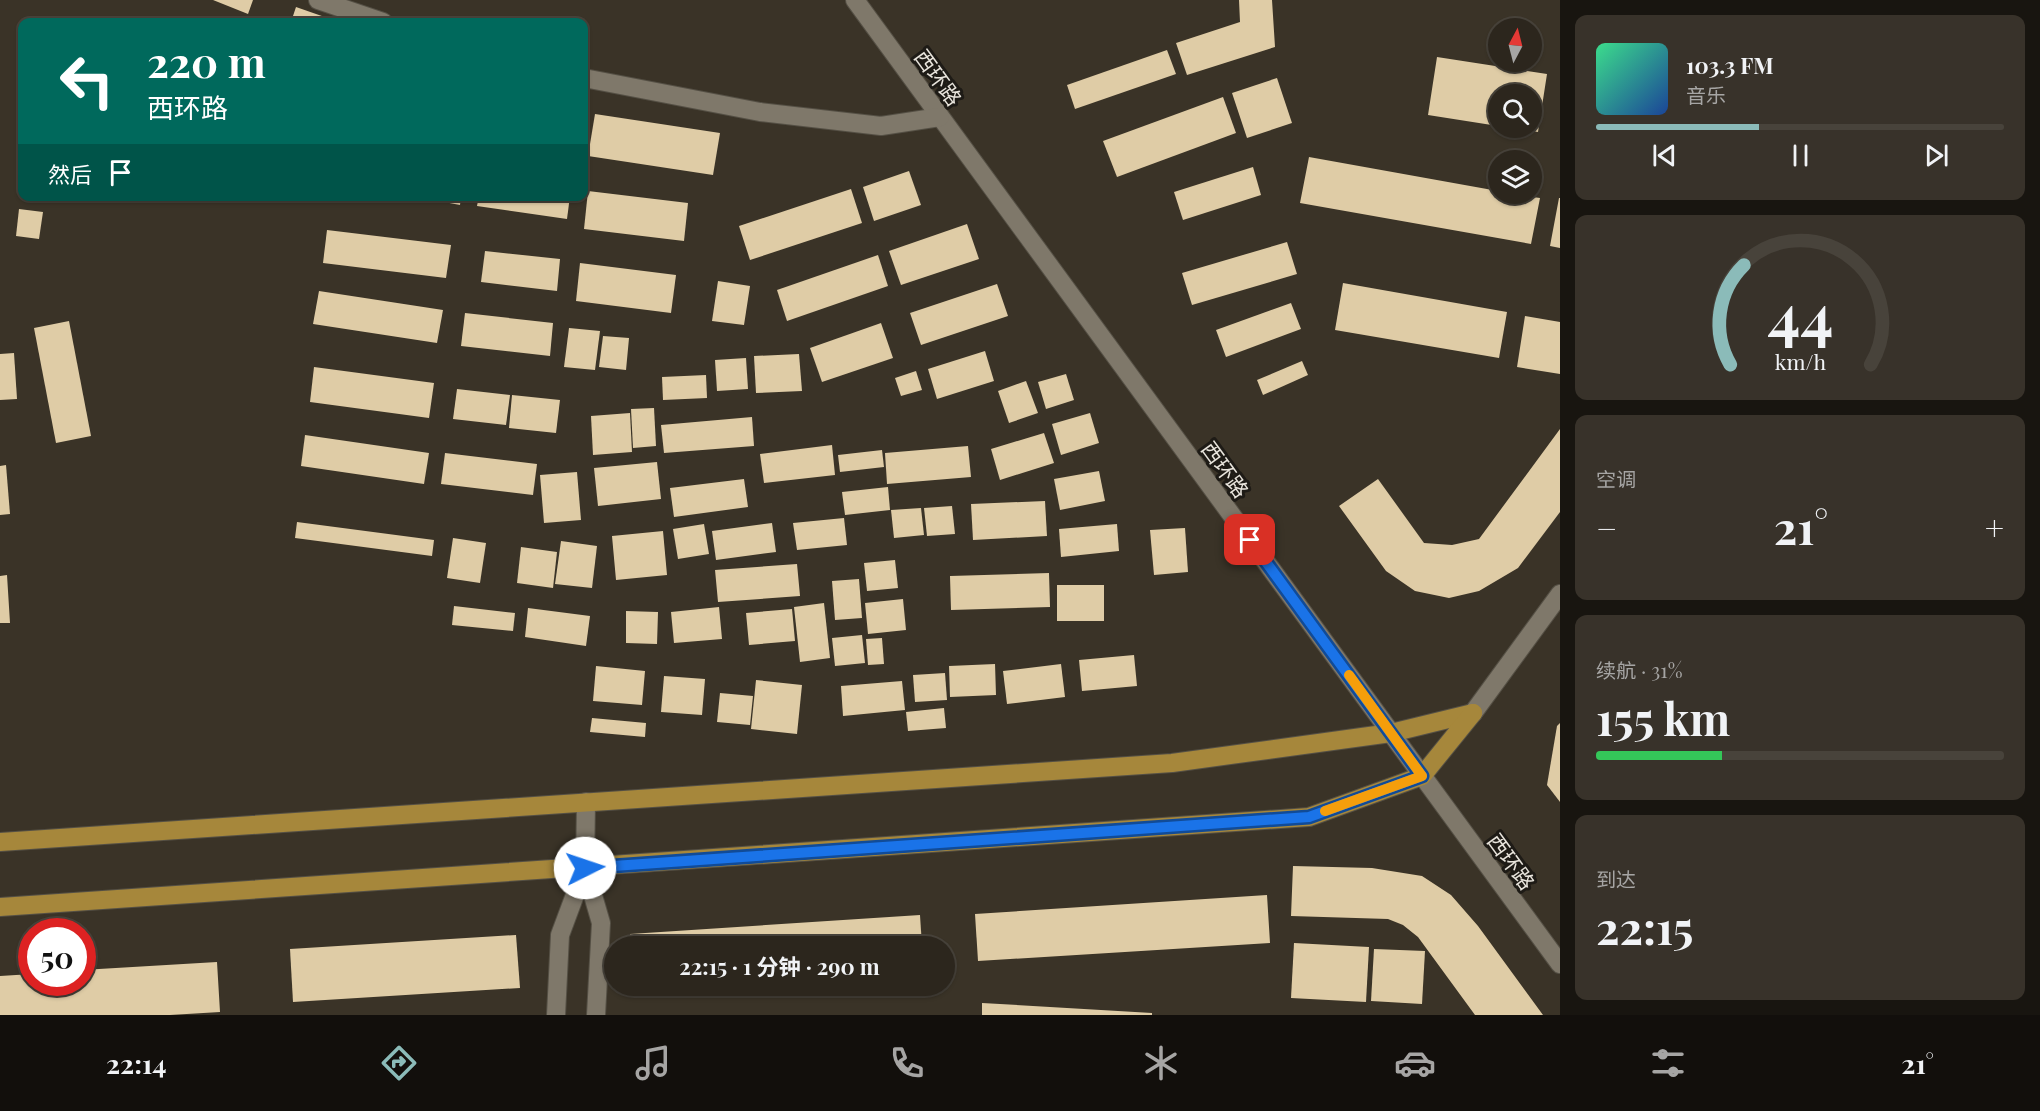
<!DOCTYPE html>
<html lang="zh">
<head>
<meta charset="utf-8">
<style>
  :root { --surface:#2c261d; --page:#38322a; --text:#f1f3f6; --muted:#a6a5a4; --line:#48433b; --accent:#8bbbb9 }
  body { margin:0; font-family:"Playfair Display","Noto Sans SC",serif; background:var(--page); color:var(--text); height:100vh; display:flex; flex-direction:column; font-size:22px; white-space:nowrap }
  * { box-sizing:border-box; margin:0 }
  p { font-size:20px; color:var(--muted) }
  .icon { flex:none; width:33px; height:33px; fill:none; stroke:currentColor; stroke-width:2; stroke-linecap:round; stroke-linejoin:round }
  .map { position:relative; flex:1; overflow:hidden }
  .drawer { display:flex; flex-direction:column; gap:15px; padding:15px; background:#181510; width:480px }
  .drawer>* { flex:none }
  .hud { position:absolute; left:18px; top:18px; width:570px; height:183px; border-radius:12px; box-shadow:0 2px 4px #0004,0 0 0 2px var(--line); background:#00695c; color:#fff; overflow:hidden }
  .needle { width:39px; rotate:7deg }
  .buttons { position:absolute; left:1488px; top:18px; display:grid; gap:12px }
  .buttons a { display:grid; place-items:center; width:54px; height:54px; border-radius:50%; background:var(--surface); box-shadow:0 2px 4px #0004,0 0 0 2px var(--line); font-size:30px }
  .speed { position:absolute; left:18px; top:918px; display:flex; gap:12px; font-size:30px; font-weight:700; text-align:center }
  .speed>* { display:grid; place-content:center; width:78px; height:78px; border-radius:50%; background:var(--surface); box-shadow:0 2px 4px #0004,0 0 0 2px var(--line); line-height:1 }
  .speed .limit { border:9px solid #d22; background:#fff; color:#111 }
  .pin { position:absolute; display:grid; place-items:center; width:51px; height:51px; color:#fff; margin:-26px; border-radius:12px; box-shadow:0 3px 9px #0006 }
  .me { position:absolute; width:66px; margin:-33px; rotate:86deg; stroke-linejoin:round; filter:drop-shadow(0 0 4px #0008) }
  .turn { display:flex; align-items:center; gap:21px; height:126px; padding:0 30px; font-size:27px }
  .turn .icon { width:78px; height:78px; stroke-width:2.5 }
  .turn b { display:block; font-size:42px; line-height:51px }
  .then { display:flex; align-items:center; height:57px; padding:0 30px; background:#0003; gap:12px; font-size:22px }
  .big { font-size:45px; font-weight:700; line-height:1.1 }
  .drawer .card { flex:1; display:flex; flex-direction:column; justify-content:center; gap:9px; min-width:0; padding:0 21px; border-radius:12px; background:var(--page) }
  .drawer .dial { align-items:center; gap:0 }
  .dial svg { height:156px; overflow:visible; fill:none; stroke:var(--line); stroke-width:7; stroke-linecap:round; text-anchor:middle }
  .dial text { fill:var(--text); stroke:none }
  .song { display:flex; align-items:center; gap:18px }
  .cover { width:72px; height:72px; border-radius:9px; background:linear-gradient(135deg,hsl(150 70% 55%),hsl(220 70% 35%)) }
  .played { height:6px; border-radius:3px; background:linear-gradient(90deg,var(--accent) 40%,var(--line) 40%) }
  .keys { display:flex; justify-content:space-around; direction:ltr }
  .heat { display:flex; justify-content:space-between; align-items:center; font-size:33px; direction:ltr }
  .charge { height:9px; border-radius:4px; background:linear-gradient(90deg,#34c759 31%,var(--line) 0) }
  .trip { position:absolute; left:604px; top:936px; width:351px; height:60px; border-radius:30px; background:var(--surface); box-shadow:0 2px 4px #0004,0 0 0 2px var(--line); font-weight:700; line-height:60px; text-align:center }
  .tab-bar { display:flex; height:96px; justify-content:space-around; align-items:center; background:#120f0c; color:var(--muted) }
  .tab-bar .icon { width:42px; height:42px }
  .tab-bar .on { color:var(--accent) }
  .tab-bar b { font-size:27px; color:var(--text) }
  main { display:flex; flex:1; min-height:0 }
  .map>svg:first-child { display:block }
</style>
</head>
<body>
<main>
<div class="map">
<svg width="1560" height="1015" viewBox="0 0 1560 1015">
  <rect width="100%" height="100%" fill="#3a3327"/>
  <g fill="#dfcca6">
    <polygon points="213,0 253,0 248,14"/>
    <polygon points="1239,0 1272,0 1275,47 1187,75 1176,43 1240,22"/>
    <polygon points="296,7 339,22 291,22"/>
    <polygon points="1167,50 1176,74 1075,109 1067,85"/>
    <polygon points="1437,57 1547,74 1538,132 1518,129 1532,128 1532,94 1498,94 1498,126 1428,115"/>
    <polygon points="1277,78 1292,123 1247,138 1232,93"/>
    <polygon points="1223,97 1236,133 1117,177 1103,141"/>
    <polygon points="595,114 720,133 713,175 588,156"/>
    <polygon points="1309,157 1498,191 1498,194 1513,194 1540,198 1531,244 1300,203"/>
    <polygon points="1253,167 1261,195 1183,220 1174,192"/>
    <polygon points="909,171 921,205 874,221 863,187"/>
    <polygon points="851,189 862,223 750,260 739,226"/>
    <polygon points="588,191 688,203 684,241 584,229"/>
    <polygon points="413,196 461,196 460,205"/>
    <polygon points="479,196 570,196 567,219 477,206"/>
    <polygon points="1559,198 1560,198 1560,248 1550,246"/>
    <polygon points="19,209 43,212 39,239 16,236"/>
    <polygon points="967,224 979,259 901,285 889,251"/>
    <polygon points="327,230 451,245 446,278 323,263"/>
    <polygon points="1287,242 1297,274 1192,305 1182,273"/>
    <polygon points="485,251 560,259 557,291 481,282"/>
    <polygon points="878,255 888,286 787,321 777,290"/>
    <polygon points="580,263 676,275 671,313 576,301"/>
    <polygon points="718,281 750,286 744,325 712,321"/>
    <polygon points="1343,283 1507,312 1499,358 1335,330"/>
    <polygon points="997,284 1008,316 921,345 910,313"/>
    <polygon points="319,291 443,310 437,343 313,324"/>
    <polygon points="1291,303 1301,329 1226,357 1216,330"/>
    <polygon points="465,313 553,323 550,356 461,346"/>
    <polygon points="1525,316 1560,322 1560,374 1517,367"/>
    <polygon points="69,321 91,436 56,443 34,328"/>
    <polygon points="881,323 893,358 822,382 810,348"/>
    <polygon points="569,328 600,331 595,370 564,367"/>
    <polygon points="603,336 629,338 626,370 599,367"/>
    <polygon points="985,351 994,381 937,399 928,369"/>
    <polygon points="14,353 17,399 0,400 0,354"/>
    <polygon points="799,354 802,391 756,393 754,356"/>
    <polygon points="746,358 748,389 717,391 715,360"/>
    <polygon points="1302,361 1308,375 1263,395 1257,380"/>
    <polygon points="314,367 434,383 429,418 310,402"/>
    <polygon points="916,371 922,390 901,396 895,378"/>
    <polygon points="1066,374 1074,400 1046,409 1038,382"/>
    <polygon points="706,375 707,398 663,400 662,377"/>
    <polygon points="1026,381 1038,413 1009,423 998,391"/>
    <polygon points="457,389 510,395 506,425 453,419"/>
    <polygon points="512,395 560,400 556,433 509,428"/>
    <polygon points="654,408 656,446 633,448 631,409"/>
    <polygon points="630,413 632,452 593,455 591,416"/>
    <polygon points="1090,413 1099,443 1061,455 1052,424"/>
    <polygon points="752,417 754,446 664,453 661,425"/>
    <polygon points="1560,429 1560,512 1518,568 1479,591 1449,598 1415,591 1386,571 1339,506 1378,479 1424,543 1452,545 1479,539"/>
    <polygon points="1044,433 1054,463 1000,480 991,449"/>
    <polygon points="305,435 429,453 424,484 301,466"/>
    <polygon points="832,445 835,475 764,483 760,454"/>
    <polygon points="968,446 971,477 887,484 885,453"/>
    <polygon points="882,450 884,467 840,472 838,455"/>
    <polygon points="445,453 537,464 533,495 441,484"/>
    <polygon points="657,462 661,499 598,506 594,468"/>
    <polygon points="6,465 10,514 0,515 0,466"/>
    <polygon points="1099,471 1105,501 1060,510 1054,479"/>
    <polygon points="577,472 581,520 544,523 540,475"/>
    <polygon points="744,479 748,507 674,517 670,488"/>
    <polygon points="888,487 890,510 845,515 842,492"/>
    <polygon points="1045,501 1047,536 973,540 971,504"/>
    <polygon points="952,506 955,534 927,536 924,508"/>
    <polygon points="921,508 924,535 894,538 891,510"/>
    <polygon points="844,518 847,545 797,550 793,523"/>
    <polygon points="297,522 434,540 432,556 295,538"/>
    <polygon points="772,523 776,552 716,560 712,531"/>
    <polygon points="704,524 709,554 678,559 673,529"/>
    <polygon points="1117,524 1119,551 1061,557 1059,529"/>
    <polygon points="1185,528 1188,572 1154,575 1150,530"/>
    <polygon points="663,531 667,575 616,580 612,536"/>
    <polygon points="453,538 486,543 480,583 447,578"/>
    <polygon points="561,541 597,546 592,588 555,584"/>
    <polygon points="521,547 557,552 553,588 517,583"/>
    <polygon points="895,560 898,588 867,591 864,563"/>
    <polygon points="797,564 800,596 718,602 715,570"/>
    <polygon points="1049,573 1050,607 951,610 950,576"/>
    <polygon points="7,575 10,623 0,623 0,576"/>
    <polygon points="859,579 862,618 835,620 832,581"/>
    <rect x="1057" y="585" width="47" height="36"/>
    <polygon points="903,599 906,630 868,634 865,603"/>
    <polygon points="824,603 830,658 800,662 794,607"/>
    <polygon points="454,606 515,613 513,631 452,625"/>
    <polygon points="719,607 722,639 674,643 671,612"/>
    <polygon points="528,608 590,616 586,646 525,637"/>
    <polygon points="792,609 795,641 749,645 746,613"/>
    <polygon points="626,611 658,612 657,644 626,643"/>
    <polygon points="862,635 865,663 835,666 832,638"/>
    <polygon points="882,638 884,664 868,665 866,639"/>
    <polygon points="1134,655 1137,686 1082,691 1079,660"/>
    <polygon points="995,664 996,695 950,697 949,666"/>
    <polygon points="1061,664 1065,697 1007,704 1003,671"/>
    <polygon points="596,666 645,671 642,705 593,701"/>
    <polygon points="945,673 947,700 915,702 913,675"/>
    <polygon points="664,676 705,679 702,715 661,712"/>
    <polygon points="756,680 802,685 797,734 751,729"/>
    <polygon points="902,681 905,710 843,716 841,686"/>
    <polygon points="720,693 753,696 750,725 717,722"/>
    <polygon points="944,708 946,728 908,731 906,712"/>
    <polygon points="592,718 646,723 645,737 590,732"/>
    <polygon points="1560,723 1560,802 1547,785 1557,726"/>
    <polygon points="1293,866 1372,868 1422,876 1451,895 1478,926 1543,1015 1475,1015 1418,937 1403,925 1388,919 1291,916"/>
    <polygon points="1267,895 1270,943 978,961 975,914"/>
    <polygon points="920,915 922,946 631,946 630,934"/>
    <polygon points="516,935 520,988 293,1002 290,949"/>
    <polygon points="1294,943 1369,947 1366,1002 1291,998"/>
    <polygon points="1374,949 1425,951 1422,1004 1371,1001"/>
    <polygon points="217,962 220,1012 170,1015 0,1015 0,976 32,974 32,982 82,982 82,970"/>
    <polygon points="982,1003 1152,1013 1152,1015 982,1015"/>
  </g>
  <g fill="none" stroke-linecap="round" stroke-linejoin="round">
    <defs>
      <g id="minor">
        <polyline points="318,0 383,22"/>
        <polyline points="855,0 1560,964"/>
        <polyline points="584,78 760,112 881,126 940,117"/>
        <polyline points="1473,713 1560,594"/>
        <polyline points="586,802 585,868 601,923 596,1015"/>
        <polyline points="556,1015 560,935 585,868"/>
      </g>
      <g id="major">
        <polyline points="0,842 1172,763 1391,733 1473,713"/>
        <polyline points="0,907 1309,817 1422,776 1473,713"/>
      </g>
    </defs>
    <use href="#minor" stroke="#555045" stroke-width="20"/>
    <use href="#major" stroke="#555045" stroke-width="20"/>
    <use href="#minor" stroke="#7f786a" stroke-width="18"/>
    <use href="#major" stroke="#a6873b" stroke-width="18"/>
  </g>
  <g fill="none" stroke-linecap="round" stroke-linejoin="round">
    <defs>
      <polyline id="route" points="585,868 1309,817 1422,776 1250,540"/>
    </defs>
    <use href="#route" stroke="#114b97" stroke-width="15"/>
    <use href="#route" stroke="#1a73e8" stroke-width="10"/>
    <polyline stroke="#f59e0b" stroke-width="10" points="1325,811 1422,776 1349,675"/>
  </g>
  <g text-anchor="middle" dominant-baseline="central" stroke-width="6" stroke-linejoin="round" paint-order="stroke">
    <g font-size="21" fill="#e9e5dd" stroke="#1e1b16">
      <text transform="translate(939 77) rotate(54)">西环路</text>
      <text transform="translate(1226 469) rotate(54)">西环路</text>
      <text transform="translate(1512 861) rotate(54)">西环路</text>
    </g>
  </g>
</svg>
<div class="buttons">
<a><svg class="needle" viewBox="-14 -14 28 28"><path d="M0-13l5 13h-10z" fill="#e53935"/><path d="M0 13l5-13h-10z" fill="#a6a5a4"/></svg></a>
<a><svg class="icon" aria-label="search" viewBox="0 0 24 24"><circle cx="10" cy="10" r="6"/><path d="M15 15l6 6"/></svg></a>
<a><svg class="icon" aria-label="layers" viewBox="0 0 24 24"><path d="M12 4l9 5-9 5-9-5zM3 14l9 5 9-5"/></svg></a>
</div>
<div class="speed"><div class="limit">50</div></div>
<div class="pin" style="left:1250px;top:540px;background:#d93025"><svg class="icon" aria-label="arrive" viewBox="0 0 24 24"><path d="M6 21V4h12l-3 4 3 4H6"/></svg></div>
<svg class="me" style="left:585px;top:868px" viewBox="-20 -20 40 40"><circle r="19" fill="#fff"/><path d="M0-13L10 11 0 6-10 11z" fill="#1a73e8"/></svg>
<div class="trip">22:15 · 1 分钟 · 290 m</div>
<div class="hud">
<div class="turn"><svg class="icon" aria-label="left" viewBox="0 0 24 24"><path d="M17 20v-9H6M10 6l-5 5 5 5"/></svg><div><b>220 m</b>西环路</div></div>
<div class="then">然后<svg class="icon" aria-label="arrive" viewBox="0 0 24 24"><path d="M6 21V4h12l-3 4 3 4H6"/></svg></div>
</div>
</div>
<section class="drawer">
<div class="card">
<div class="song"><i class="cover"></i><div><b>103.3 FM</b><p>音乐</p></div></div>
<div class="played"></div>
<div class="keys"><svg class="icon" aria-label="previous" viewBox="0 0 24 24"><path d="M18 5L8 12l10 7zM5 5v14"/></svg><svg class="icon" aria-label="pause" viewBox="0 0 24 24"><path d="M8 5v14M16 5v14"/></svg><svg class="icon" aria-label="next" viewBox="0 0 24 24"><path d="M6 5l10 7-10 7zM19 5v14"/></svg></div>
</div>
<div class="card dial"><svg viewBox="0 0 100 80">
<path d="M14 69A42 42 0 1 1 86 69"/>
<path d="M14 69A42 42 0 0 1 21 18" stroke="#8bbbb9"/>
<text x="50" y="56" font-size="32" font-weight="700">44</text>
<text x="50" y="72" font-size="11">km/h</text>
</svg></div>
<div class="card"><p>空调</p>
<div class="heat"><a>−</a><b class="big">21°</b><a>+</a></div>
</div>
<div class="card"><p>续航 · 31%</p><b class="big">155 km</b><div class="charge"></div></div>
<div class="card"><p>到达</p><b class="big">22:15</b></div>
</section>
</main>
<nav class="tab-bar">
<b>22:14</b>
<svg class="icon on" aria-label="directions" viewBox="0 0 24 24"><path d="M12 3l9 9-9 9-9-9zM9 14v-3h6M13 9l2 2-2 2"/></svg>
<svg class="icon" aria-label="music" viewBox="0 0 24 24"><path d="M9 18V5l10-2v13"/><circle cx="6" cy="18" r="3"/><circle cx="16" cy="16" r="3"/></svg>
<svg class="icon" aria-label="phone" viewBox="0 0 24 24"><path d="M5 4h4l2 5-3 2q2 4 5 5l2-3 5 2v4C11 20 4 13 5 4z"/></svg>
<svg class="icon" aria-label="climate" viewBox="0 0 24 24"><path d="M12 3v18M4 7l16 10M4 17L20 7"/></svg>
<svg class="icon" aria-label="car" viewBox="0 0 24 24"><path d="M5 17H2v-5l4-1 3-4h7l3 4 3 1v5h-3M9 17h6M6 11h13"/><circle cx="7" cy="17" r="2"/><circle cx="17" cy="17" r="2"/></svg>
<svg class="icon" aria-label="filters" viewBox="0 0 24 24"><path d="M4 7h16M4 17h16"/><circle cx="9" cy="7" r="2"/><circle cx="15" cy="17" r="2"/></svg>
<b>21°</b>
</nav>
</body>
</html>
